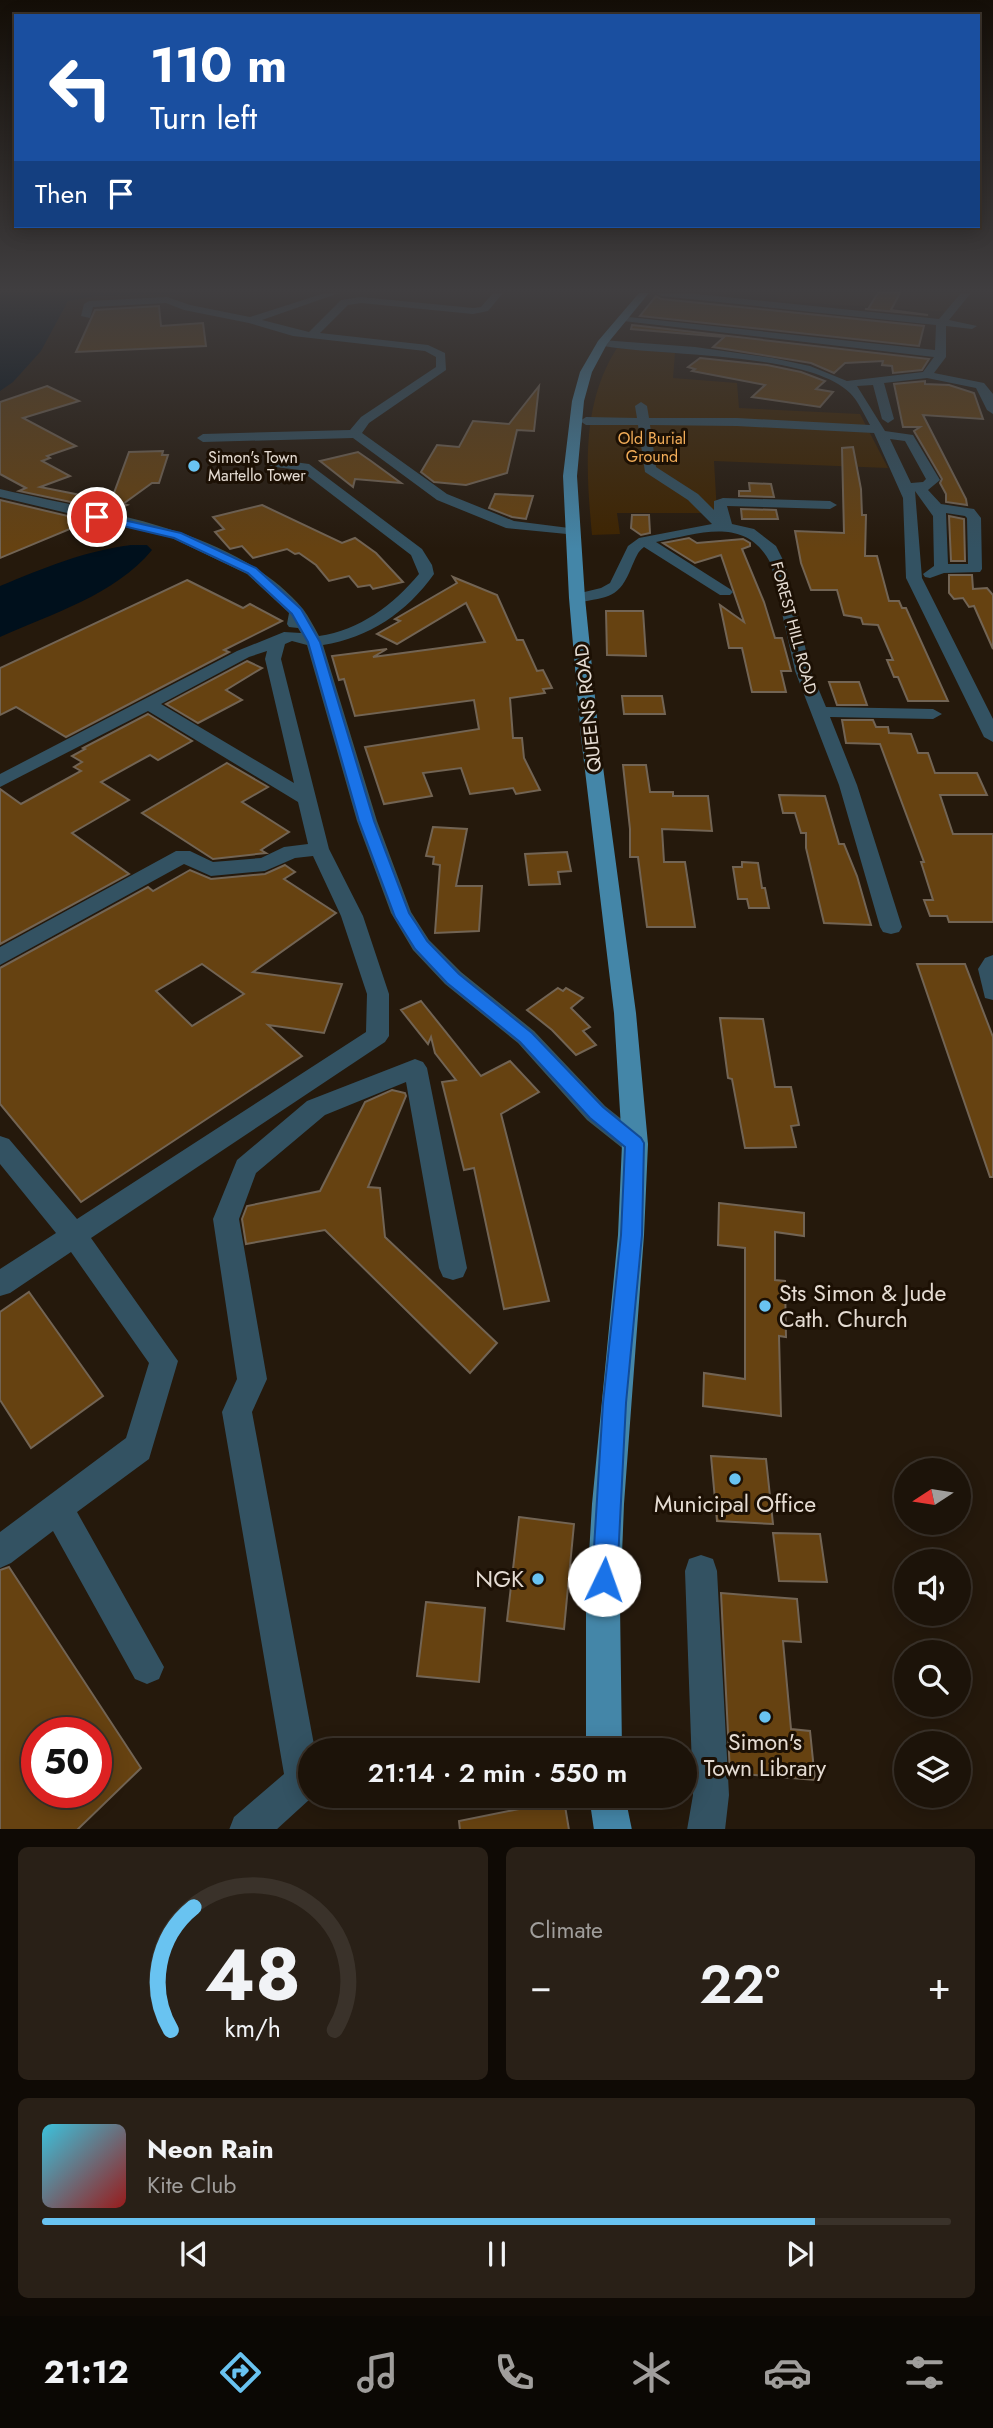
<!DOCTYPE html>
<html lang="en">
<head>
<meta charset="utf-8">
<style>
  :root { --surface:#1c1309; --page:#292017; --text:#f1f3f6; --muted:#a09e9c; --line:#3a322a; --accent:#69c3f1 }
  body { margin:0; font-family:Jost,sans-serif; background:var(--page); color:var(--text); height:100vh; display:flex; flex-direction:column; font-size:26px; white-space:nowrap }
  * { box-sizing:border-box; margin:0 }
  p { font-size:23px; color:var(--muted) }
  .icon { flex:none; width:38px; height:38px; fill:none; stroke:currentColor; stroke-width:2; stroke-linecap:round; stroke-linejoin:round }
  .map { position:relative; height:1829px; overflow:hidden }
  .side { display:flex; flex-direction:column; gap:18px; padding:18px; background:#0f0a05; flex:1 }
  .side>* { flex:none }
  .banner { position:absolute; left:14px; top:14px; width:966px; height:214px; border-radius:0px; box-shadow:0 4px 18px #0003,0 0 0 2px var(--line); background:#1a4fa0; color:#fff; overflow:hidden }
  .needle { width:46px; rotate:258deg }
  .fabs { position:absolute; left:894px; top:1458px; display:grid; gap:14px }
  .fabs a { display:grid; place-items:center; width:77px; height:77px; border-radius:50%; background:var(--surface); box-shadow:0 4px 18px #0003,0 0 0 2px var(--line); font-size:35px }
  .speed { position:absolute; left:21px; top:1717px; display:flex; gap:14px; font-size:35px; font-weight:700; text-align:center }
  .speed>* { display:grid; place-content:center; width:91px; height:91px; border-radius:50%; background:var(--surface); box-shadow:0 4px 18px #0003,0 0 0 2px var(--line); line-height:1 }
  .speed .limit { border:10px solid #d22; background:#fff; color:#111 }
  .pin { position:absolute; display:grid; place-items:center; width:60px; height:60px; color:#fff; margin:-30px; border:4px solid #fff; border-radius:50%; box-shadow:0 2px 7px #0007 }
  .me { position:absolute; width:77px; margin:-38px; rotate:3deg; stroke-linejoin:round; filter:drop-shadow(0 0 5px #0008) }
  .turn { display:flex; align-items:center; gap:24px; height:147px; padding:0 21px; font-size:32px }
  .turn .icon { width:91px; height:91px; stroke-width:2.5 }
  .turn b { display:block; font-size:49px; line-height:60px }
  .then { display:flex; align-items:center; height:66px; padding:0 21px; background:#0003; gap:14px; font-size:26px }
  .big { font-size:52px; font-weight:600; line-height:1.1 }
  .side .widget { flex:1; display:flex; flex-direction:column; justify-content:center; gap:10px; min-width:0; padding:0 24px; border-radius:10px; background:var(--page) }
  .side .dial { align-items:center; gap:0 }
  .dial svg { height:182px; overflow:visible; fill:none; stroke:var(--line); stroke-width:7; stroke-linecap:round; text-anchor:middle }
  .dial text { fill:var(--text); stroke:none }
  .song { display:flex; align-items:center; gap:21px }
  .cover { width:84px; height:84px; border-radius:10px; background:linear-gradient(135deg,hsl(190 70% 55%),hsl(0 70% 35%)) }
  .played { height:7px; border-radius:4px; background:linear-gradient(90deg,var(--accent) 85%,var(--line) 85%) }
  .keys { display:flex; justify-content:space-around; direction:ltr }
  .heat { display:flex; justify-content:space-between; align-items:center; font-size:38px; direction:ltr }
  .side .tiles { flex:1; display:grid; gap:18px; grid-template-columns:1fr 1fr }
  .widget:last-child { grid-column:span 2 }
  .trip { position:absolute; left:298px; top:1738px; width:399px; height:70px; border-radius:35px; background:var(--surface); box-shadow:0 4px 18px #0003,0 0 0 2px var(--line); font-weight:600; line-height:70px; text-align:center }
  .dock { display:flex; height:112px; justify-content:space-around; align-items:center; background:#0b0804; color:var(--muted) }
  .dock .icon { width:49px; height:49px }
  .dock .active { color:var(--accent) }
  .dock b { font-size:32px; color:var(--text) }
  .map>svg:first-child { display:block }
</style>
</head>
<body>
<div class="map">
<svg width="993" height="1830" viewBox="0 0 993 1830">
  <rect width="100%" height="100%" fill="#25190c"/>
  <polygon fill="#32220e" points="756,293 878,293 898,296 900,293 960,293 949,312 777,301 778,295"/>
  <path fill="#3e2400" d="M617,348L675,353L673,378L737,383L739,408L860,414L888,468L714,461L717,513H617L620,534L592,535C586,471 581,404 617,348Z"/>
  <g fill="#00101c">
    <polygon points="0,293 208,293 96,296 68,301 41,351 13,382 0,391"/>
    <path d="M131,545H147L152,550C115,595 51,614 0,637V586C44,568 84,551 131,545Z"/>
  </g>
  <g fill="#664211" stroke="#726454" stroke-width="2" fill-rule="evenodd">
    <polygon points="878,293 900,293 891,310 928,315 865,309 868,309"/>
    <polygon points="656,296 661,299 924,326 919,346 640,316"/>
    <polygon points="159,306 161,326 203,323 206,346 76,352 95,310"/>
    <polygon points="632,325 929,359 922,370 893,373 892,366 882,365 883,361 845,363 834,373 811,363 713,347 724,337 631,329"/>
    <polygon points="700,358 767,365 801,372 825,381 816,389 833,392 820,407 752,397 765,385 692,371 695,369 688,367"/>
    <polygon points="925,381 925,384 949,385 974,393 983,419 923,415 966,499 967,505 946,502 946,494 940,483 942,479 914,431 920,427 903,427 894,384"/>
    <polygon points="47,386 79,401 23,418 76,446 47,456 50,458 42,461 70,476 40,487 111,501 129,452 163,451 162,455 168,455 159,483 152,483 123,504 127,505 113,511 19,491 26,488 0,474 0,402"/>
    <polygon points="539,386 534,431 517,430 507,473 466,485 434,482 421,472 437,445 459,447 473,421 509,424"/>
    <polygon points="853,447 861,489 862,515 866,515 865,556 877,556 889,601 899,601 902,608 906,608 948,701 908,701 898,677 894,677 887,660 893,660 878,625 863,624 861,618 844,615 837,590 811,590 801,563 795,531 844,533 842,448"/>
    <polygon points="358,452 371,461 401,483 355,479 353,487 320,461"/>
    <polygon points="749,483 771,484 774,497 739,496 739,491 750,491"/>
    <polygon points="495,494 533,496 526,519 512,517 489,508"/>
    <polygon points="0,500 89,521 0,558"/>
    <polygon points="262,505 342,543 355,538 376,553 403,582 373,589 370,585 358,587 349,576 329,581 316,565 299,553 295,554 287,549 253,558 242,546 230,549 215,532 224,529 213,517"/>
    <polygon points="741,509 776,510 778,519 742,519"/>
    <polygon points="632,515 649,515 650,533 641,535 631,528"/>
    <polygon points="949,516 964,519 965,561 951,561"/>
    <polygon points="689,538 697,543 743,539 750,543 750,546 742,549 764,602 775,638 782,638 791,671 781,671 786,692 752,692 742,648 729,648 720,605 744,622 721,555 695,563 663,543"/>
    <polygon points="949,575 972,575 973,589 987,588 993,595 993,649 974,606 969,607 963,598 954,599 949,593"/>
    <polygon points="453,577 497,595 517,640 523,640 537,671 543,670 552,688 543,689 545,693 510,698 513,738 522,738 524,758 540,790 516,794 513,788 470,794 461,768 423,773 432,796 384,804 365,747 479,729 474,700 355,716 344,679 339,680 332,656 387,649 373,657 485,642 466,603 397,644 377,634 400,621 395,619 457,583"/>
    <polygon points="187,580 243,608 250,604 282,621 224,650 229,652 66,737 16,707 0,715 0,668"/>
    <polygon points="606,611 643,611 646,656 607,655"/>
    <polygon points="247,661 262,668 226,690 242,700 198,723 166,704"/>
    <polygon points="829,682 859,682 867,705 837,705"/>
    <polygon points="622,696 662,696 665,714 624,714"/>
    <polygon points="148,714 192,741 158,760 150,755 101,782 129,800 72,833 129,874 0,944 0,789 21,804 81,771 74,767 82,762 72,756 85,749 83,748"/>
    <polygon points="842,720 873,720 876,727 888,727 889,733 911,734 918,753 928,753 935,773 977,773 987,795 940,795 953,834 993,834 993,922 949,922 947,916 930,916 924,900 933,900 921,862 924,862 880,744 846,743"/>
    <polygon points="227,763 268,787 242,802 289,832 261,850 266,853 213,859 142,813"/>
    <polygon points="623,765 646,765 650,792 673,792 673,796 708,796 712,831 662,829 664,862 685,862 695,927 647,927 638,857 630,857 630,829"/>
    <polygon points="779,795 825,796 839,844 844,844 857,876 871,925 824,923 806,848 806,833 801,833 795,813 783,813"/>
    <polygon points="433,827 467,829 456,886 482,886 479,931 435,933 440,865 433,864 434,857 426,856"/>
    <polygon points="567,852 571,871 558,872 560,884 529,885 525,854"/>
    <polygon points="742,862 758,863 762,888 765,888 769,908 749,908 747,899 738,899 733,867 742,867"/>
    <path d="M285,865L295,872L284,879L336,913L253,972L342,984L324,1033L268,1025L302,1056L81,1202L0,1104V968L148,887L153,891L190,870L211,879L265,874ZM202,964L244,994L192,1026L156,991Z"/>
    <polygon points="917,964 965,964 993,1037 993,1177 990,1177"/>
    <polygon points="558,988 563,991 566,988 583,998 571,1008 590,1027 583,1031 596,1045 576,1055 552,1030 527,1010"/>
    <polygon points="421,1001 481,1076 510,1061 539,1092 501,1114 549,1301 504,1309 474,1168 464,1170 442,1082 456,1080 435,1053 431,1037 428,1044 401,1010"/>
    <polygon points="720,1018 763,1019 775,1087 791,1087 799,1125 791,1126 796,1147 745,1148 732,1079 728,1078"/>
    <polygon points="392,1090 405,1093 406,1096 368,1187 380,1188 385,1237 497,1343 470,1373 325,1230 246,1244 242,1219 247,1206 320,1191 365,1102"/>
    <polygon points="719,1203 804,1213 804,1236 775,1232 775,1280 785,1281 786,1337 779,1336 781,1416 703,1406 704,1373 745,1379 745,1248 718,1245"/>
    <polygon points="29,1292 103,1396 31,1448 0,1400 0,1312"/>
    <polygon points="711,1456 766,1459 773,1524 717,1521"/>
    <polygon points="519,1517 574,1524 564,1629 507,1621"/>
    <polygon points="773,1533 820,1534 827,1582 779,1581"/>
    <path d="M9,1567L141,1768L77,1830H0V1570ZM37,1732H96V1792H37Z"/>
    <polygon points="721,1593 797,1599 801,1642 783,1641 791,1729 810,1731 815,1780 730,1773"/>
    <polygon points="426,1602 485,1608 479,1682 417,1676"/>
    <polygon points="564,1800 569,1830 460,1830 459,1821"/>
  </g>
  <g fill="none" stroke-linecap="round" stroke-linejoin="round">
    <g fill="#335262" fill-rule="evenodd">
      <polygon points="325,293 339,293 262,320 309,332 341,300 361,297 473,308 481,307 493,293 503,293 488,311 473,314 361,303 348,305 320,333 428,345 445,353 446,370 369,423 362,433 447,494 514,521 577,529 577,535 506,528 437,500 353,438 203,442 197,438 203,434 350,430 361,417 436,367 436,357 425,351 293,336 249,323 184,310 166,303 93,307 90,318 81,316 84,304 89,301 167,297 190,305 250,317"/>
      <path d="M656,293H687L939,319L961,293H971L949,320L977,326L972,329L946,326V357L934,373L984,383L993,394V414L987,410L976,388L927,378L884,383L894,419L888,423L882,419L873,385L857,386L885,431L913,435L940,480L928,490L941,504L974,509L981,518L982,569L980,572L944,573L930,578L925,577L923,574L934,566L933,516L915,491L922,578L993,719V742L984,737L906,578L903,498L874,433L737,426L650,425L656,467L698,494L714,510V501L723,498L830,501L837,505L830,509L727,506L732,524L754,529L776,546L785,564L811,671L826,707L933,709L942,714L933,719L830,717L857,785L902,927L899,932L891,934L883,932L880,927L839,785L795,671L771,564C746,515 699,534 656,542L730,589L733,592L730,595H720L644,547C637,552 636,558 632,566C619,599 610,596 577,603L569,598L572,595L601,588L610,583L628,546L639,538L712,524L688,500L645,472L638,425H586L580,421L586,417L637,418L635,406L641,402L647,406L649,418H737L870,425C864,414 858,401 850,393C808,351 657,357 598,345L597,343L602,340L695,347L772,358L810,366L847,381L923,372L934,357L623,321L618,318L619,316L935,350L936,325L661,296ZM890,439L905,441L926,479L923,482L911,483ZM946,513L965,516L967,518L968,564H948Z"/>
      <path d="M272,459L309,464L422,549L432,565L434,574C407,612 369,638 323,645L377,821L411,912L429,940L461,972L534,1031L605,1106L644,1137L648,1144L644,1151L635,1154L626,1151L587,1120L518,1043L445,984L413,950L391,913L357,821L307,645L292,641L285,644L281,659L329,849L363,916L389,994V1036L385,1042L91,1238L178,1361L149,1459L77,1512L164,1667L159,1679L147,1684L135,1679L53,1531L11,1563L0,1568V1532L126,1438L149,1363L71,1252L10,1293L0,1296V1269L56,1233L0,1164V1136L9,1139L77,1219L366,1032L367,994L341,916L313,856L295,858L265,871L211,876L184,864L0,965V947L176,851H190L213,862L261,858L284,847L308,844L298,802L148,711L0,787V774L237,651L284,632L301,633L298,628L289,627L287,624L289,613L247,574L172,538L0,497V489C100,513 232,526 303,609C309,617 314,627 319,636C360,630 393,605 419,574L411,555L300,470L267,466V460ZM267,651L265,659L294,783L161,704L249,657Z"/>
      <polygon points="993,955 993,1000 985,998 978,969 985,958"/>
      <polygon points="415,1059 423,1062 427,1068 467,1268 463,1277 453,1280 443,1277 439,1268 406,1082 325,1115 256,1173 239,1219 267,1379 252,1412 315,1750 310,1750 310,1796 319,1796 310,1799 276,1830 229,1830 234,1817 284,1774 222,1412 237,1379 213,1219 237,1160 307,1101"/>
      <polygon points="701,1555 713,1559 717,1571 729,1795 725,1830 687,1830 693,1795 685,1571 689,1559"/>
    </g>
    <g fill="#4486a8" fill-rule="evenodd">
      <polygon points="639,293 649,293 607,344 592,372 584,401 577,476 585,598 599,737 636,1013 648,1144 644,1235 624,1504 620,1605 622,1750 586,1750 586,1605 592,1504 618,1235 622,1144 614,1013 581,737 569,598 563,476 572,401 580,372 598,341"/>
      <polygon points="589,1796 625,1796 632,1830 594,1830"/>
    </g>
  </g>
  <linearGradient id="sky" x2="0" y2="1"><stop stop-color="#140e07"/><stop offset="0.53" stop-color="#403e40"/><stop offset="1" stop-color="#403e40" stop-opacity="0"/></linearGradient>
  <rect width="993" height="549" fill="url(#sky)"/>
  <polygon fill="#1a73e8" stroke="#114b97" stroke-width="2" points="97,514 181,533 256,568 301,609 320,642 374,821 409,913 417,925 427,941 459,974 532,1033 603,1107 641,1138 644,1143 642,1235 626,1403 617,1580 613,1589 604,1592 595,1589 592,1580 603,1403 621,1235 625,1147 590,1118 520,1042 447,983 415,949 395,917 359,821 308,642 292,614 248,573 174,538 93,519 92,517"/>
  <g fill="#69c3f1" stroke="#1c1004" stroke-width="2.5">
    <circle cx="194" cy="466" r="7"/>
    <circle cx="765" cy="1306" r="7"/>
    <circle cx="735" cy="1479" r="7"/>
    <circle cx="538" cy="1579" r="7"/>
    <circle cx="765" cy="1717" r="7"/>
  </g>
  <g text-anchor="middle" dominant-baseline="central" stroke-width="6" stroke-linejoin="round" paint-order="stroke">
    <g font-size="16" fill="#f4ae59" stroke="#1c1004">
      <text x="652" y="438">Old Burial<tspan x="652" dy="18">Ground</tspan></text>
    </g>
    <g font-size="16" fill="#e5dcd3" stroke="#1c1004" text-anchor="start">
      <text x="208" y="457">Simon's Town<tspan x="208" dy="18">Martello Tower</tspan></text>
    </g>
    <g font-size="16" fill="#e5dcd3" stroke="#1c1004">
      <text transform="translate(794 628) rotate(75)">FOREST HILL ROAD</text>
    </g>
    <g font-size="19" fill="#e5dcd3" stroke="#1c1004">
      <text transform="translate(588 708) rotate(-96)">QUEENS ROAD</text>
    </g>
    <g font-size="23" fill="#e5dcd3" stroke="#1c1004">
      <text x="779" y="1293" text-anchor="start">Sts Simon &amp; Jude<tspan x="779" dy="26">Cath. Church</tspan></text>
      <text x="735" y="1504">Municipal Office</text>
      <text x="524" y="1579" text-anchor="end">NGK</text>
      <text x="765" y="1742">Simon's<tspan x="765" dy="26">Town Library</tspan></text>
    </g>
  </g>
</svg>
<div class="fabs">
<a><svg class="needle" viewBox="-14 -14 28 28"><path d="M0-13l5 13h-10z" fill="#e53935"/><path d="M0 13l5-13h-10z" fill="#a09e9c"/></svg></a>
<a><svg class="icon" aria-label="sound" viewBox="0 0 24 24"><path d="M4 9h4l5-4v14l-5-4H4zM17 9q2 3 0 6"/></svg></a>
<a><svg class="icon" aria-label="search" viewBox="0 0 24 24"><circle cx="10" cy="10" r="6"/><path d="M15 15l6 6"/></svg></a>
<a><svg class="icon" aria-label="layers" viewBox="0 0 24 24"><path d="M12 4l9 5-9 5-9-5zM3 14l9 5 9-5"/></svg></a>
</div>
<div class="speed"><div class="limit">50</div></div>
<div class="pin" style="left:97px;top:517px;background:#d93025"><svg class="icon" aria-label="arrive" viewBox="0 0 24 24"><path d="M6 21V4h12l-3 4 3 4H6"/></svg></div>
<svg class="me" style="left:604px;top:1580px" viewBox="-20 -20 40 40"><circle r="19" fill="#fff"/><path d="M0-13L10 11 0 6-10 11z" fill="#1a73e8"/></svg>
<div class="trip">21:14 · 2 min · 550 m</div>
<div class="banner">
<div class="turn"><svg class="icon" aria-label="left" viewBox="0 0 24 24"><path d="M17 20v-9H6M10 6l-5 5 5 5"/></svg><div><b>110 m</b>Turn left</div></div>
<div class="then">Then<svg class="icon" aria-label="arrive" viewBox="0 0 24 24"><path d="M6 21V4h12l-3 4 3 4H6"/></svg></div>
</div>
</div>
<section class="side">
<div class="tiles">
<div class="widget dial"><svg viewBox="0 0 100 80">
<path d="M14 69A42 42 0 1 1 86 69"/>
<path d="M14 69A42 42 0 0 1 24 15" stroke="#69c3f1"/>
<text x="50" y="56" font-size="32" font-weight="700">48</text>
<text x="50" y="72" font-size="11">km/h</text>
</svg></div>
<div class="widget"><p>Climate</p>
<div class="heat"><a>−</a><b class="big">22°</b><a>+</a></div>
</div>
<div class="widget">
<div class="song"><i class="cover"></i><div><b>Neon Rain</b><p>Kite Club</p></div></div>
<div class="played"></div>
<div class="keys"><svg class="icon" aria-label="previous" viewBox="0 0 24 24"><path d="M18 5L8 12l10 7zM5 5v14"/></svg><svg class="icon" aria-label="pause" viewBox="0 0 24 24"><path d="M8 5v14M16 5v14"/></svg><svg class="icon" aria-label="next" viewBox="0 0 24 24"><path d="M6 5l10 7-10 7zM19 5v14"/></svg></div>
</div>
</div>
</section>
<nav class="dock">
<b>21:12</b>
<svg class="icon active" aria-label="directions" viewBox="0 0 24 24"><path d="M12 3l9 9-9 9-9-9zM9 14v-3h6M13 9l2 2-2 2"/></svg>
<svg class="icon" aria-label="music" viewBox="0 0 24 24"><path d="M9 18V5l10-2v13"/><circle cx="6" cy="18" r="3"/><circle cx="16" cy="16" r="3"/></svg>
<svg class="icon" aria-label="phone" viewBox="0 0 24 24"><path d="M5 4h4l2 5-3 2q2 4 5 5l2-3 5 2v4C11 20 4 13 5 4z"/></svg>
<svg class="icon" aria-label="climate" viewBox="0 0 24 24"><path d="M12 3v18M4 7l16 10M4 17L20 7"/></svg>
<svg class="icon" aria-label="car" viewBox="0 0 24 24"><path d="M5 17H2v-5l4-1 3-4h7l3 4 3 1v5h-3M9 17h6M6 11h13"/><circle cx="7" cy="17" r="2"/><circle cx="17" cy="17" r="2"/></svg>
<svg class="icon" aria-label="filters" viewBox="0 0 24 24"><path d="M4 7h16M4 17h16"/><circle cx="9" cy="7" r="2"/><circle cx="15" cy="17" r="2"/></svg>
</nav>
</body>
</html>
